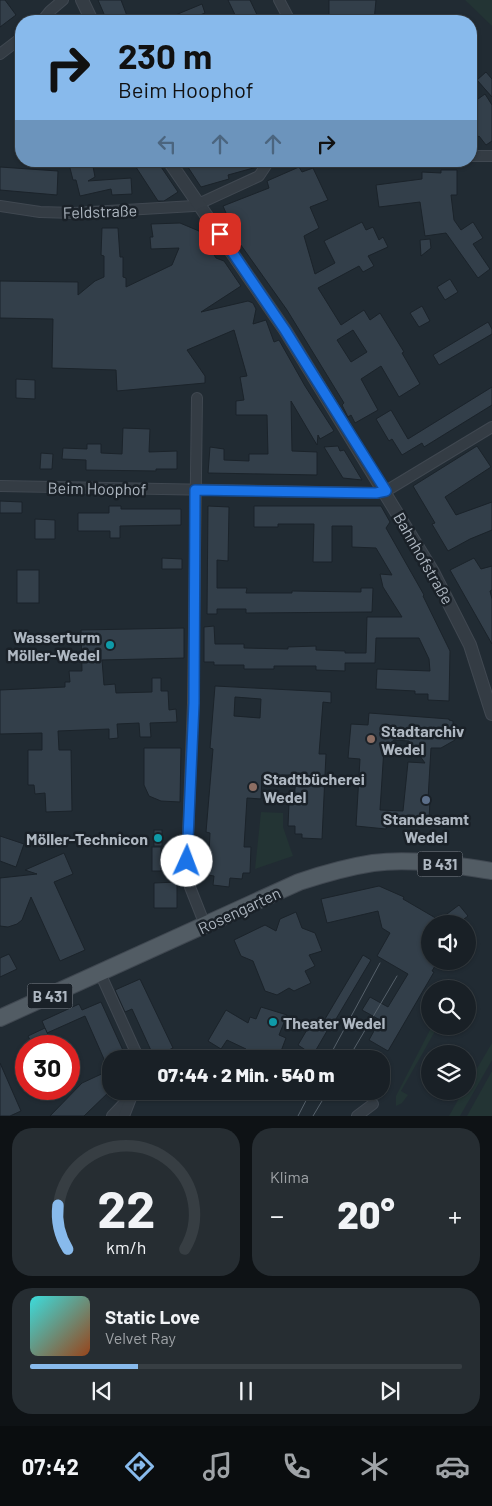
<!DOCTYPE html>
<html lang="de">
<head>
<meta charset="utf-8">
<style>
  :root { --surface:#192026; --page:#262d32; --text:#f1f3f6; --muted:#9fa3a7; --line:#373e43; --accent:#88baec }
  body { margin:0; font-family:Barlow,sans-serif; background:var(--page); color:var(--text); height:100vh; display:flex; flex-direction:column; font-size:19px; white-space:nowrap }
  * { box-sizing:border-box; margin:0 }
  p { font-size:16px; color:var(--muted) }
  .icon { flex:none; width:28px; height:28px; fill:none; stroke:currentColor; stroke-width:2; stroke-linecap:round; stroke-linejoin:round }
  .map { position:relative; height:1116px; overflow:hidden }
  .side { display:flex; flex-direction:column; gap:12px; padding:12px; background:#0e1215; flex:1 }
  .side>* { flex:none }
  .hud { position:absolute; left:15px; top:15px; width:462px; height:152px; border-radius:20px; box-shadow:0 1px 4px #0004,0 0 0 1px var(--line); background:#88baec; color:#111; overflow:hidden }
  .fabs { position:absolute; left:421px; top:915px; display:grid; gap:10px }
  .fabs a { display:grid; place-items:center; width:55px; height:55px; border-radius:50%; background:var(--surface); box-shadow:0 1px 4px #0004,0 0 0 1px var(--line); font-size:25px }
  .speed { position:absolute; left:15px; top:1035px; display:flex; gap:10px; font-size:25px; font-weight:700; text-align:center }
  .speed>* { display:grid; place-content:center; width:65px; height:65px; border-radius:50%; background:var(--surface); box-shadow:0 1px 4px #0004,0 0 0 1px var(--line); line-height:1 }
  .speed .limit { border:8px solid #d22; background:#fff; color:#111 }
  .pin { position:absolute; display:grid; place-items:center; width:42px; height:42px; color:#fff; margin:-21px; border-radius:10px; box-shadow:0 2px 8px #0006 }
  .me { position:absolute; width:55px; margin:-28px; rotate:2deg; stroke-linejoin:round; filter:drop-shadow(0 0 4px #0008) }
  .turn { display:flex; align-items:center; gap:18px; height:105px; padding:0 20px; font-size:22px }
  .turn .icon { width:65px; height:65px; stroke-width:2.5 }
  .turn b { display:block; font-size:35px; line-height:42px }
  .lanes { display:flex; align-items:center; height:48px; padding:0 20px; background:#0003; justify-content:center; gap:25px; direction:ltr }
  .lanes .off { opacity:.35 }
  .big { font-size:38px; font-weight:800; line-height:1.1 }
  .side .card { flex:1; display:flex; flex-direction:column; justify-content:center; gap:8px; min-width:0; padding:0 18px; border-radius:20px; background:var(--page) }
  .side .dial { align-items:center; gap:0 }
  .dial svg { height:130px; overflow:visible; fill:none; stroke:var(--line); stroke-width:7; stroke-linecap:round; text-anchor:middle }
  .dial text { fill:var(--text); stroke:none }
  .song { display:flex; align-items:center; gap:15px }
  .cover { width:60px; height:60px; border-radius:8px; background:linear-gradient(135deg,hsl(180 70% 55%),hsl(20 70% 35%)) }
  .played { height:5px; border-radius:2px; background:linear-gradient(90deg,var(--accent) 25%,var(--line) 25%) }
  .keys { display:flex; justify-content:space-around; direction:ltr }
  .heat { display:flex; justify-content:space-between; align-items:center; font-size:28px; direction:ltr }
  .side .tiles { flex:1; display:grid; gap:12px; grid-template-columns:1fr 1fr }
  .card:last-child { grid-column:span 2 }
  .trip { position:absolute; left:102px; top:1050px; width:288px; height:50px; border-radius:20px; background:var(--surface); box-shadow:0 1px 4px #0004,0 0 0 1px var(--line); font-weight:800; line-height:50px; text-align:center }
  .menu { display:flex; height:80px; justify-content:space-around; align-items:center; background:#0a0d0f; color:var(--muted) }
  .menu .icon { width:35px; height:35px }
  .menu .on { color:var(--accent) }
  .menu b { font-size:22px; color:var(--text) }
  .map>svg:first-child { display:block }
</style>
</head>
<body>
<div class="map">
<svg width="492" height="1116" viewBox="0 0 492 1116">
  <rect width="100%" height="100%" fill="#212b33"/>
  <g fill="#233434">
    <polygon points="465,0 492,0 492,26"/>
    <polygon points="261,812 283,813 283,827 293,856 255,869"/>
    <polygon points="432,1026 438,1026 401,1091 408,1095 402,1103 396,1106 396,1096"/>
    <polygon points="492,1043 492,1060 460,1116 449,1116 463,1091 468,1091 468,1084"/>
    <polygon points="492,1071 492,1116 467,1116"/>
  </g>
  <g fill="#333f4a" stroke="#1b232a" fill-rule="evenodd">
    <polygon points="0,0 5,0 16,15 0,27"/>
    <polygon points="98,0 121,0 129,21 107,21"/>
    <polygon points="228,0 250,0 260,21 238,21"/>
    <polygon points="329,0 376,0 374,21 357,21 360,16 329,15"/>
    <polygon points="202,4 205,13 185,21 161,21"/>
    <polygon points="486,72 492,79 492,97 477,80"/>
    <polygon points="485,94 492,105 492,141 486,145 479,136 475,139 471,134 471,104"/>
    <polygon points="80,161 92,161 95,177 88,181 131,178 132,194 112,195 111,189 80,196 76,180 73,180 69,164"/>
    <polygon points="132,161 157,161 178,192 164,201 158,201"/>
    <polygon points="184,161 261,161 257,167 228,175 229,179 201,187"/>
    <polygon points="0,167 58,171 57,195 0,190"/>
    <path d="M299,167L302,172L313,168L328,200L310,207L319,228L304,236L315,274L335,263L324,241L362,222L366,230L373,227L379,240L383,237L388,247L368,256L374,266L363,272L359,266L318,288L341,325L364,310L370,320L380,313L404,352L402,353L420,384L399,397L381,366L361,379L378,410L355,423L351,415L348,417L342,405L344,403L287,310L238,241L223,206L269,188L267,181ZM353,330L367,352L351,362L337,340Z"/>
    <polygon points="441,170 457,170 457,195 451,195 454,220 461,230 473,222 483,238 473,244 490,269 478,278 446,233 425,236 420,202 379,207 376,185 422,179 422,172 441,173"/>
    <polygon points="180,223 199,231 216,258 224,261 241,286 201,312 248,301 253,303 256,309 253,324 266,320 274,342 279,340 305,386 334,431 320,439 318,435 317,445 291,401 292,451 317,452 317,475 208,473 210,447 224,449 224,460 249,461 249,454 268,454 267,415 236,415 236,401 244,400 240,377 247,376 234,330 187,350 205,376 205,383 117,391 116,370 52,368 53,319 0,318 0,281 78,282 78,295 95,281 104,277 104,256 101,255 102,228 118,228 120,257 123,257 123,277 126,278 126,287 172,265 179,248 151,249 150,237 153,237 151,224"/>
    <polygon points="430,239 431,248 421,256 420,240"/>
    <polygon points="450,279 458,292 445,300 437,287"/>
    <polygon points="422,306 430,321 419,327 410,313"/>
    <polygon points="488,322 492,329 492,334 439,365 433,355"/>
    <polygon points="16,379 35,380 35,399 16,398"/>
    <polygon points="492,387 492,405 424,447 422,443 402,455 392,439 389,441 376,419 391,410 408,439"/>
    <polygon points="123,428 150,429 149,452 177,451 177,469 156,469 156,471 86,470 86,460 62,459 63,448 87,449 87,444 101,444 101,453 122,454"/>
    <polygon points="338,446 340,451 344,450 362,480 343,478 324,447"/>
    <polygon points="477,446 491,467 445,497 456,515 492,502 492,530 470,539 448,551 432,524 435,523 413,486"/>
    <polygon points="41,453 53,454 52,469 40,469"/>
    <polygon points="0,501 22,502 22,513 0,513"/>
    <polygon points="109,506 121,506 121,509 181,509 181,525 120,526 120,538 110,538 110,531 78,531 78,513 109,513"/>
    <polygon points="208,506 229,507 228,561 217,560 217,588 247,588 246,593 292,593 292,591 361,592 361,588 373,588 372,612 246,613 246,609 217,609 217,614 207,614"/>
    <polygon points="254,506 381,506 390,522 386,528 424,595 423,596 450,651 449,701 428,700 428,694 415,694 415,691 376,689 377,669 430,671 429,659 419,638 376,638 375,663 345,663 345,671 316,670 316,666 274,666 274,669 244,669 244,665 214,665 214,662 204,662 204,627 214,626 215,644 244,644 244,648 288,649 288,647 316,646 316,650 345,651 345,653 366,653 367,617 402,617 383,587 380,574 392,575 376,548 352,547 352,526 332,526 332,562 313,562 314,524 278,524 278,527 254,527"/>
    <polygon points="35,519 55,520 55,539 35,539"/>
    <polygon points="162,558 182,559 182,569 162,569"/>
    <polygon points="474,558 481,569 492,566 492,590 490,591 492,599 492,644 450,570"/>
    <rect x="17" y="570" width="22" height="33"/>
    <polygon points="184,628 184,658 102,660 104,685 115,684 116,693 152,692 152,678 161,678 161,691 168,691 169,710 176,709 177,722 150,723 151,737 140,737 139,723 117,724 118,738 109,739 109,729 58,731 59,750 71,750 72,811 46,812 45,793 35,794 34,785 28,785 28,750 42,750 42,733 0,734 0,690 65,687 65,682 70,682 69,671 82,671 81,630"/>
    <path d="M215,686L331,692V703L323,702L319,754H326L322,839L302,838V834H295V826H288L289,803H294L296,775H262L261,799L247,798L244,847H251L250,873H243L242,879L230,878L229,887L213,885L214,876L208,875L210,833L206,832L213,749L210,748ZM235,697L261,699L260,718L234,716Z"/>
    <path d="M369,713L449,719V720L453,721V724L456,725L455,740L441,748H431L428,799H430L429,821L388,819L386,829L356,826L360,759L348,758L351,724L368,725ZM394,740L409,741L425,763L408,762L403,811L380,810L384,748Z"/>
    <polygon points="144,748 181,748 180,802 161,801 149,796 144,785"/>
    <rect x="154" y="830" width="8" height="16"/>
    <polygon points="0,836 24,844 16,867 0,861"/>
    <rect x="152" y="847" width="9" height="24"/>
    <polygon points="64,853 73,874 54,882 85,950 60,961 31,897 22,920 17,924 8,927 0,926 0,878 37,874 25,870"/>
    <polygon points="177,882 177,908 154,908 154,883"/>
    <polygon points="379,886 404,897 403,899 439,920 459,905 468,916 464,919 468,924 430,924 430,961 438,961 432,971 434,972 388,1051 369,1040 380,1020 362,1010 370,997 388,1007 408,974 377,956 390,933 382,928 378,911 327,923 321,899"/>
    <polygon points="296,912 302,928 315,933 322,951 309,955 315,966 305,971 311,983 294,991 289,988 277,995 265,991 253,961 241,956 234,940 265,925 276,931 280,919"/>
    <polygon points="9,954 17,969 0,977 0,958"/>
    <polygon points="363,955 371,960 333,1024 325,1019"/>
    <polygon points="140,979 173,1048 154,1057 132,1009 125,1012 115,990"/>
    <polygon points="101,1002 127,1059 111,1059 111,1075 85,1016 47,1033 42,1021 79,1004 82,1010"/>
    <polygon points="261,1007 287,1015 279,1035 286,1038 278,1059 243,1059 246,1049 227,1040 221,1049 208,1041 226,1010 248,1023 250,1017 256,1019"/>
    <polygon points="311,1023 327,1031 313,1055 298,1045"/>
    <polygon points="45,1028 53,1046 33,1046 28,1036"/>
    <polygon points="0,1063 21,1111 10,1116 0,1116"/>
    <polygon points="108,1071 111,1077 111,1090 84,1116 50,1116 82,1083"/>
  </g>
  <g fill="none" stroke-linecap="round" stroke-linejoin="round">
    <defs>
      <g id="minor">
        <polyline points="279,0 288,17 288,21"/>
        <polyline points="42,21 50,11 63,0"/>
        <polyline points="0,54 21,38"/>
        <polyline points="471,156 492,156"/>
        <polyline points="0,206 40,212 74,213 194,206 259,176 269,161"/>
        <polyline points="197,398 193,703 187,861 190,887 205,925"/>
        <polyline points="0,486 376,493 386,491 492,427"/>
        <polyline points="100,973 139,1059"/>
        <polyline points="112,1116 132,1095"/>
        <polyline points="124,1116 131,1098"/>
        <polyline points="357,1116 373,1104"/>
      </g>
      <g id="tertiary">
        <polyline points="82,0 92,21"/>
        <polyline points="169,161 285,330 433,572 470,645 492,714"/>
      </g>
      <path id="primary" d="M0,1018L299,882C323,874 347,867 373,863C412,858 453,865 492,871"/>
    </defs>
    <use href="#minor" stroke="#404851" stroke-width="12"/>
    <use href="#tertiary" stroke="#404851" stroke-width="14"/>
    <use href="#primary" stroke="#404851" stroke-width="18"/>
    <use href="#minor" stroke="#343c44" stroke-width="10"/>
    <use href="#tertiary" stroke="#343c44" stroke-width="12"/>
    <use href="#primary" stroke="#525c64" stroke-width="16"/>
    <g stroke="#56616b" stroke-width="1">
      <polyline points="328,1059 380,963"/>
      <polyline points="348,1059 397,976"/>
      <polyline points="298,1116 311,1091"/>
      <polyline points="313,1116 328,1091"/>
    </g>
  </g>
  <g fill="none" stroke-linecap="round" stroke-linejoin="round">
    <defs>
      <polyline id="route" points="187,861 194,703 195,490 376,493 386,491 285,330 220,234"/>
    </defs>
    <use href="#route" stroke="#114b97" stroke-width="12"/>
    <use href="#route" stroke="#1a73e8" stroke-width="9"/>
  </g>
  <g fill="#0f9aa8" stroke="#1a2128" stroke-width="2">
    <circle cx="110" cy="645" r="5"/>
    <circle cx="158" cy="838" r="5"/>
    <circle cx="273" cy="1022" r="5"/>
  </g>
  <g fill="#8d6e63" stroke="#1a2128" stroke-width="2">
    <circle cx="371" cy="739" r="5"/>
    <circle cx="253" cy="787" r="5"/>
  </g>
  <circle fill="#5c6f8a" stroke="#1a2128" stroke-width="2" cx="426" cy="800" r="5"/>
  <g text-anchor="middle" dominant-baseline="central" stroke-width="5" stroke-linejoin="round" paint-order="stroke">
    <g fill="#1a2128" stroke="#828a93" stroke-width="1">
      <rect x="417.5" y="851.5" width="45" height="25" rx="4"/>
      <rect x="27.5" y="983.5" width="45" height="25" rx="4"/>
    </g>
    <g font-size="15" font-weight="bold" fill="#aeb7c1">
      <text x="440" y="864">B 431</text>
      <text x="50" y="996">B 431</text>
    </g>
    <g font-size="16" fill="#aeb7c1" stroke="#1a2128">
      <text transform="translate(100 211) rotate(-2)">Feldstraße</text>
      <text transform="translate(97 488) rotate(1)">Beim Hoophof</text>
      <text transform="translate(424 558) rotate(60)">Bahnhofstraße</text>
      <text transform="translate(239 910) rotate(-25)">Rosengarten</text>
    </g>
    <g font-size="16" font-weight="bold" fill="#aeb7c1" stroke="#1a2128" text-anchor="start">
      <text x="100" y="636" text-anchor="end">Wasserturm<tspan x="100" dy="18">Möller-Wedel</tspan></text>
      <text x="381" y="730">Stadtarchiv<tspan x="381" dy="18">Wedel</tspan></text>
      <text x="263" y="778">Stadtbücherei<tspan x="263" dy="18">Wedel</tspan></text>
      <text x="426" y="818" text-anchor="middle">Standesamt<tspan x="426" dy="18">Wedel</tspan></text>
      <text x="148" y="838" text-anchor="end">Möller-Technicon</text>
      <text x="283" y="1022">Theater Wedel</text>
    </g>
  </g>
</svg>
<div class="fabs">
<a><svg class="icon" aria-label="sound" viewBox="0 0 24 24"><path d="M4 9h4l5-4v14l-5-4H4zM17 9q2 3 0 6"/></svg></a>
<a><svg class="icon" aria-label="search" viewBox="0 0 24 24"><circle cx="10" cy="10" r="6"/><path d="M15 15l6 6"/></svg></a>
<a><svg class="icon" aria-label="layers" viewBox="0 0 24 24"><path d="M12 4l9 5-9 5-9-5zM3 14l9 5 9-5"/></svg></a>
</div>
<div class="speed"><div class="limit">30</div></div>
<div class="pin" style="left:220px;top:234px;background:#d93025"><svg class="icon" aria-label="arrive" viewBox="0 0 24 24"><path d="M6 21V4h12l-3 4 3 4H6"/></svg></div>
<svg class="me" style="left:187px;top:861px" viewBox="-20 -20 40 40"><circle r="19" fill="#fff"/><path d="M0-13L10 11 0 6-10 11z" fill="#1a73e8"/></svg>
<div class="trip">07:44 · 2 Min. · 540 m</div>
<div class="hud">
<div class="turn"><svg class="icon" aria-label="right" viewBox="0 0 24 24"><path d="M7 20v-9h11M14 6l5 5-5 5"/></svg><div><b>230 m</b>Beim Hoophof</div></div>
<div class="lanes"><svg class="icon off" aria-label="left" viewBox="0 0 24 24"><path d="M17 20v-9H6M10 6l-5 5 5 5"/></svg><svg class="icon off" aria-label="ahead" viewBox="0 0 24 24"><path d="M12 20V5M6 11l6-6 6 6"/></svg><svg class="icon off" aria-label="ahead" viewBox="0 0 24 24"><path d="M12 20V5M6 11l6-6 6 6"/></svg><svg class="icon" aria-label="right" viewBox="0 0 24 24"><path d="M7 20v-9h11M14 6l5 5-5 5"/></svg></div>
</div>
</div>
<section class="side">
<div class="tiles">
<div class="card dial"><svg viewBox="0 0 100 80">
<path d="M14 69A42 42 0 1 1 86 69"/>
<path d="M14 69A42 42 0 0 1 8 42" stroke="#88baec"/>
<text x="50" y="56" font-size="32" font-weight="700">22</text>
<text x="50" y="72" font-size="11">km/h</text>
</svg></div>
<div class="card"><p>Klima</p>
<div class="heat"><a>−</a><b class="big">20°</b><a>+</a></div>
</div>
<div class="card">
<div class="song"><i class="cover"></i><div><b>Static Love</b><p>Velvet Ray</p></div></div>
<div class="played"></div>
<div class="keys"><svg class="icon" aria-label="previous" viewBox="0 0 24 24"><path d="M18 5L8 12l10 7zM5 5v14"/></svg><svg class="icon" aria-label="pause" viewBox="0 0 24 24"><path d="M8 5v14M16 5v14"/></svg><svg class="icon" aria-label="next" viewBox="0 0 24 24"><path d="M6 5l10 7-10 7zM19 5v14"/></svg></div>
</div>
</div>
</section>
<nav class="menu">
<b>07:42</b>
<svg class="icon on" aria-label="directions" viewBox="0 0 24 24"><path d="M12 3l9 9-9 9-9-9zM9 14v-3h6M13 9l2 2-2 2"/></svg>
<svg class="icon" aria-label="music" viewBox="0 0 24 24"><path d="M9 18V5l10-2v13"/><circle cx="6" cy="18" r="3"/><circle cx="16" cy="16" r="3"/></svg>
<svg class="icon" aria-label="phone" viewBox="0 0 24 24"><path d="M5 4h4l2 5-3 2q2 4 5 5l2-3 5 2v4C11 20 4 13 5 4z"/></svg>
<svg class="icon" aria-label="climate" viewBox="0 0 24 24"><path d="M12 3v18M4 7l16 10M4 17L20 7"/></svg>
<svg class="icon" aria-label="car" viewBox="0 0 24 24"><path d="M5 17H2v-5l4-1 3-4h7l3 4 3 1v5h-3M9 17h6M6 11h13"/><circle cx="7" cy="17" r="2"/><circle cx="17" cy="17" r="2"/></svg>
</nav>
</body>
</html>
